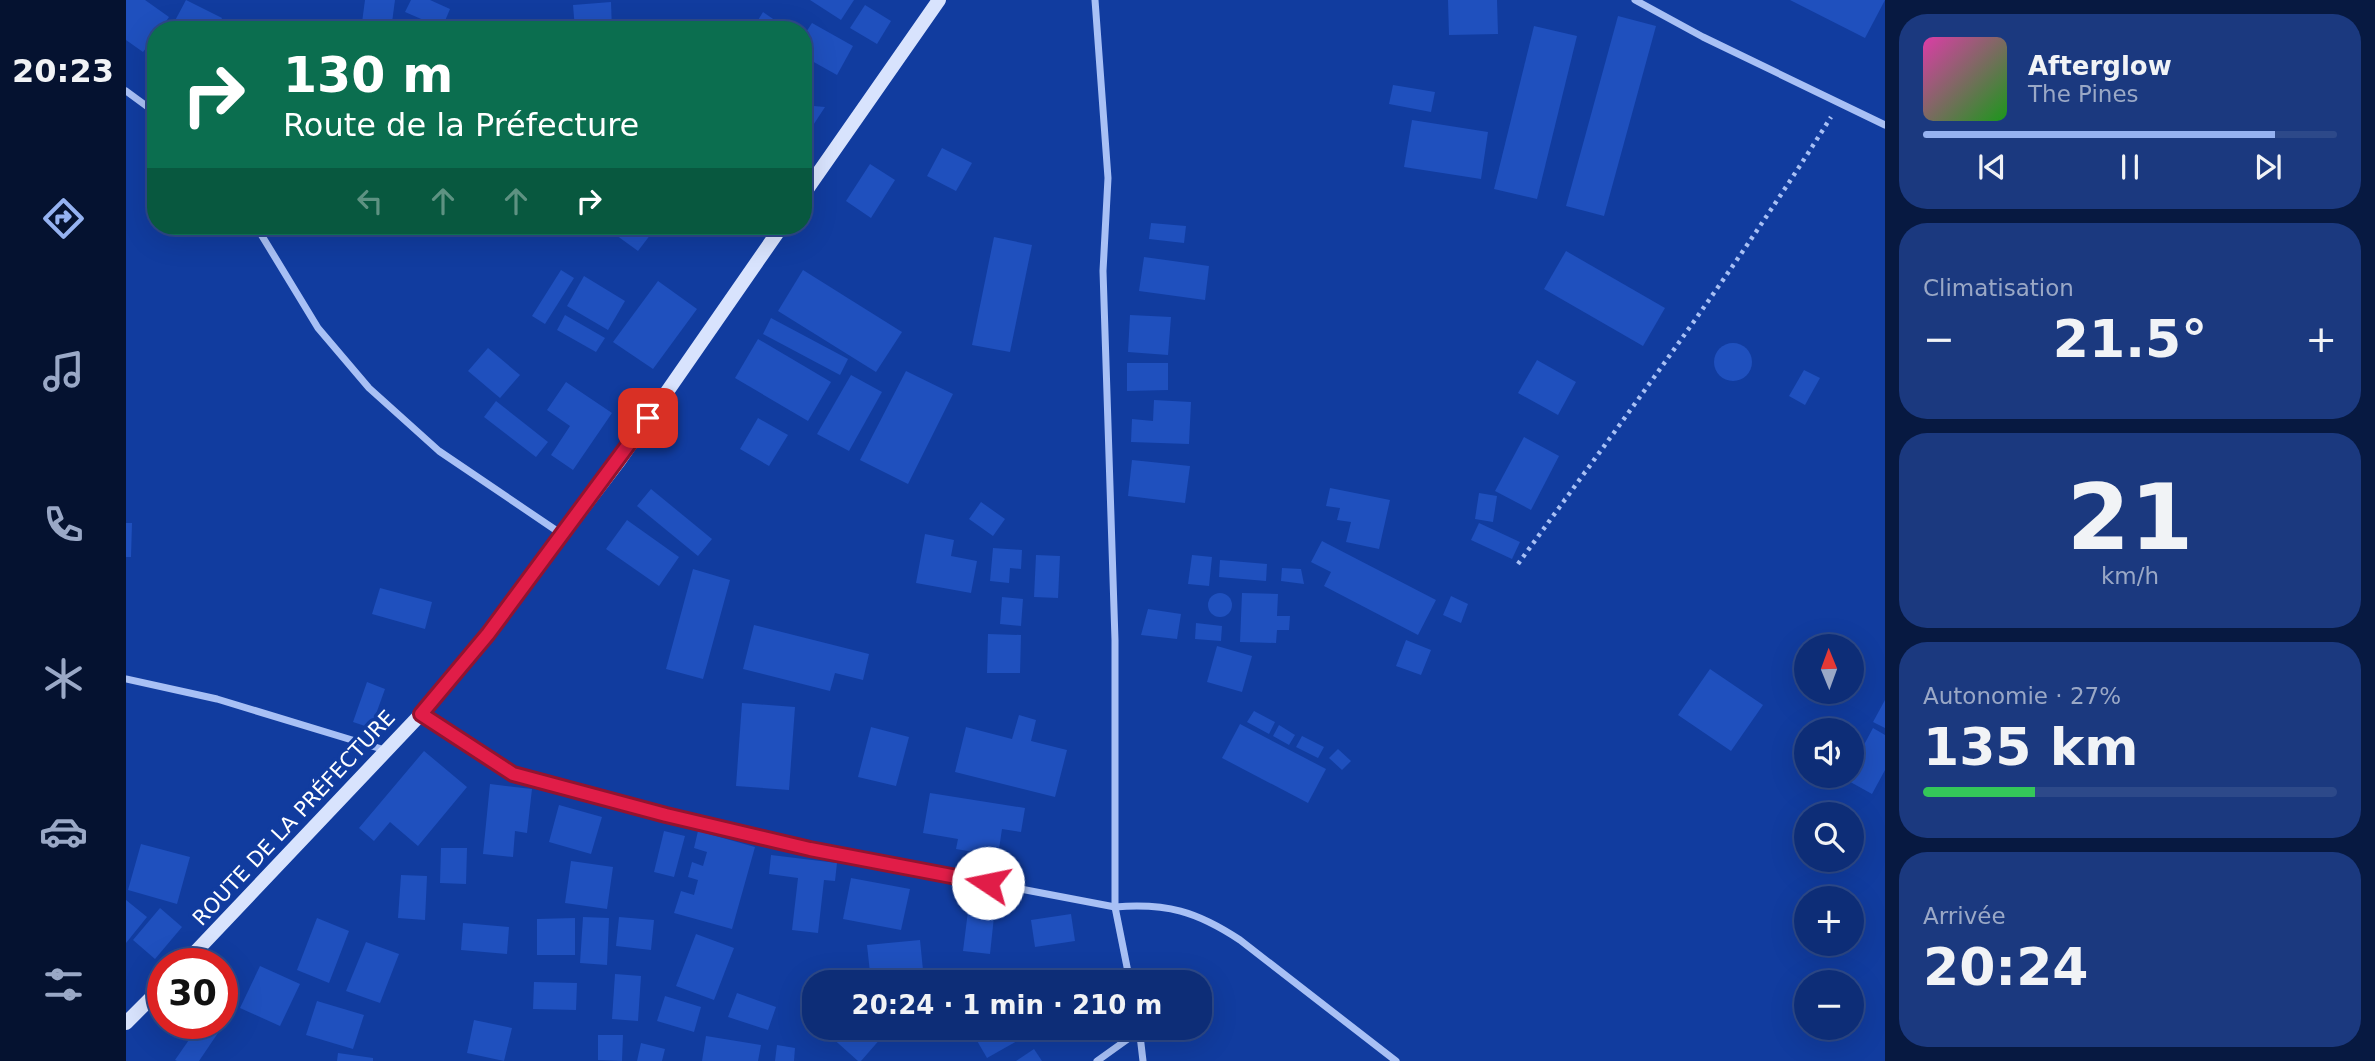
<!DOCTYPE html>
<html lang="fr">
<head>
<meta charset="utf-8">
<style>
  :root { --surface:#0d2d77; --page:#1b397f; --text:#f1f3f6; --muted:#9aa8c6; --line:#2d4989; --accent:#95b2f1 }
  body { margin:0; font-family:"DejaVu Sans",sans-serif; background:var(--page); color:var(--text); height:100vh; display:flex; flex-direction:column; font-size:26px; white-space:nowrap }
  * { box-sizing:border-box; margin:0 }
  p { font-size:23px; color:var(--muted) }
  .icon { flex:none; width:38px; height:38px; fill:none; stroke:currentColor; stroke-width:2; stroke-linecap:round; stroke-linejoin:round }
  .map { position:relative; flex:1; overflow:hidden }
  .drawer { display:flex; flex-direction:column; gap:14px; padding:14px; background:#071941; width:490px }
  .drawer>* { flex:none }
  .banner { position:absolute; left:21px; top:21px; width:665px; height:214px; border-radius:28px; box-shadow:0 7px 28px #0002,0 0 0 2px var(--line); background:#0b6e4f; color:#fff; overflow:hidden }
  .needle { width:46px; rotate:359deg }
  .buttons { position:absolute; left:1668px; top:634px; display:grid; gap:14px }
  .buttons a { display:grid; place-items:center; width:70px; height:70px; border-radius:50%; background:var(--surface); box-shadow:0 7px 28px #0002,0 0 0 2px var(--line); font-size:35px }
  .speed { position:absolute; left:21px; top:948px; display:flex; gap:14px; font-size:35px; font-weight:700; text-align:center }
  .speed>* { display:grid; place-content:center; width:91px; height:91px; border-radius:50%; background:var(--surface); box-shadow:0 7px 28px #0002,0 0 0 2px var(--line); line-height:1 }
  .speed .limit { border:10px solid #d22; background:#fff; color:#111 }
  .pin { position:absolute; display:grid; place-items:center; width:60px; height:60px; color:#fff; margin:-30px; border-radius:14px; box-shadow:0 4px 10px #0006 }
  .me { position:absolute; width:77px; margin:-38px; rotate:281deg; stroke-linejoin:round; filter:drop-shadow(0 0 5px #0008) }
  .turn { display:flex; align-items:center; gap:24px; height:147px; padding:0 21px; font-size:32px }
  .turn .icon { width:91px; height:91px; stroke-width:2.5 }
  .turn b { display:block; font-size:49px; line-height:60px }
  .lanes { display:flex; align-items:center; height:66px; padding:0 21px; background:#0003; justify-content:center; gap:35px; direction:ltr }
  .lanes .off { opacity:.35 }
  .big { font-size:52px; font-weight:700; line-height:1.1 }
  .drawer .tile { flex:1; display:flex; flex-direction:column; justify-content:center; gap:10px; min-width:0; padding:0 24px; border-radius:28px; background:var(--page) }
  .drawer .dial { align-items:center; gap:0 }
  .dial b { font-size:91px; line-height:1 }
  .song { display:flex; align-items:center; gap:21px }
  .cover { width:84px; height:84px; border-radius:10px; background:linear-gradient(135deg,hsl(320 70% 55%),hsl(120 70% 35%)) }
  .played { height:7px; border-radius:4px; background:linear-gradient(90deg,var(--accent) 85%,var(--line) 85%) }
  .keys { display:flex; justify-content:space-around; direction:ltr }
  .heat { display:flex; justify-content:space-between; align-items:center; font-size:38px; direction:ltr }
  .charge { height:10px; border-radius:5px; background:linear-gradient(90deg,#34c759 27%,var(--line) 0) }
  .trip { position:absolute; left:676px; top:970px; width:410px; height:70px; border-radius:28px; background:var(--surface); box-shadow:0 7px 28px #0002,0 0 0 2px var(--line); font-weight:700; line-height:70px; text-align:center }
  main { display:flex; flex:1; min-height:0 }
  .dock { display:flex; flex-direction:column; width:126px; justify-content:space-around; align-items:center; background:#051230; color:var(--muted) }
  .dock .icon { width:49px; height:49px }
  .dock .current { color:var(--accent) }
  .dock b { font-size:32px; color:var(--text) }
  .map>svg:first-child { display:block }
</style>
</head>
<body>
<main>
<nav class="dock">
<b>20:23</b>
<svg class="icon current" aria-label="directions" viewBox="0 0 24 24"><path d="M12 3l9 9-9 9-9-9zM9 14v-3h6M13 9l2 2-2 2"/></svg>
<svg class="icon" aria-label="music" viewBox="0 0 24 24"><path d="M9 18V5l10-2v13"/><circle cx="6" cy="18" r="3"/><circle cx="16" cy="16" r="3"/></svg>
<svg class="icon" aria-label="phone" viewBox="0 0 24 24"><path d="M5 4h4l2 5-3 2q2 4 5 5l2-3 5 2v4C11 20 4 13 5 4z"/></svg>
<svg class="icon" aria-label="climate" viewBox="0 0 24 24"><path d="M12 3v18M4 7l16 10M4 17L20 7"/></svg>
<svg class="icon" aria-label="car" viewBox="0 0 24 24"><path d="M5 17H2v-5l4-1 3-4h7l3 4 3 1v5h-3M9 17h6M6 11h13"/><circle cx="7" cy="17" r="2"/><circle cx="17" cy="17" r="2"/></svg>
<svg class="icon" aria-label="filters" viewBox="0 0 24 24"><path d="M4 7h16M4 17h16"/><circle cx="9" cy="7" r="2"/><circle cx="15" cy="17" r="2"/></svg>
</nav>
<div class="map">
<svg width="1759" height="1061" viewBox="0 0 1759 1061">
  <rect width="100%" height="100%" fill="#113c9f"/>
  <g fill="#1f50be">
    <polygon points="0,0 19,0 43,17 34,30 30,30 30,35 17,52 0,40"/>
    <polygon points="60,0 96,18 90,30 44,30"/>
    <polygon points="239,0 269,0 265,30 235,30"/>
    <polygon points="285,0 304,0 324,9 316,28 279,12"/>
    <polygon points="684,0 728,0 715,20"/>
    <polygon points="1322,0 1371,0 1372,34 1323,35"/>
    <polygon points="1664,0 1759,0 1739,38"/>
    <polygon points="485,2 486,30 449,30 447,5"/>
    <polygon points="739,5 765,21 751,44 724,28"/>
    <polygon points="637,12 663,30 626,30"/>
    <polygon points="1492,16 1530,26 1478,216 1440,206"/>
    <polygon points="686,23 727,46 711,75 677,56 677,37"/>
    <polygon points="1408,26 1451,36 1411,199 1368,189"/>
    <polygon points="1267,85 1309,92 1305,112 1263,104"/>
    <polygon points="677,105 699,107 682,133 677,133"/>
    <polygon points="1286,120 1362,132 1355,179 1278,167"/>
    <polygon points="816,148 846,163 830,191 801,176"/>
    <polygon points="744,164 769,180 745,218 720,201"/>
    <polygon points="1025,223 1060,226 1058,243 1023,239"/>
    <polygon points="486,226 531,226 512,251 483,230"/>
    <polygon points="868,237 906,245 884,352 846,345"/>
    <polygon points="1440,251 1539,308 1517,346 1418,289"/>
    <polygon points="1018,257 1083,266 1079,300 1013,291"/>
    <polygon points="435,270 448,278 419,324 406,316"/>
    <polygon points="677,270 776,332 750,372 652,311"/>
    <polygon points="458,276 499,301 482,330 441,306"/>
    <polygon points="532,281 571,309 527,369 487,342"/>
    <polygon points="439,315 479,338 470,352 431,330"/>
    <polygon points="1004,315 1045,317 1042,355 1002,352"/>
    <polygon points="645,318 722,359 714,375 637,334"/>
    <polygon points="632,339 705,382 682,421 609,378"/>
    <circle cx="1607" cy="362" r="19"/>
    <polygon points="362,348 394,375 374,398 342,371"/>
    <polygon points="1411,360 1450,382 1432,415 1392,393"/>
    <polygon points="1001,363 1042,363 1042,390 1001,391"/>
    <polygon points="1678,370 1694,378 1679,405 1663,396"/>
    <polygon points="780,371 827,394 782,484 734,460"/>
    <polygon points="725,375 756,392 723,451 691,434"/>
    <polygon points="440,382 486,413 447,470 425,455 444,426 421,410"/>
    <polygon points="1028,400 1065,402 1063,444 1005,442 1006,419 1027,421"/>
    <polygon points="370,401 422,442 410,457 358,417"/>
    <polygon points="632,418 662,435 643,466 614,449"/>
    <polygon points="1398,437 1433,456 1405,510 1369,491"/>
    <polygon points="1006,460 1064,466 1059,503 1002,496"/>
    <polygon points="1204,488 1264,500 1253,549 1220,542 1225,522 1211,520 1214,508 1200,506"/>
    <polygon points="525,489 586,539 572,556 511,506"/>
    <polygon points="1353,493 1371,496 1367,522 1349,519"/>
    <polygon points="855,502 879,519 867,536 843,519"/>
    <polygon points="501,520 553,557 533,586 480,549"/>
    <polygon points="0,523 6,523 5,557 0,557"/>
    <polygon points="1353,523 1394,542 1386,559 1345,540"/>
    <polygon points="799,534 828,540 825,556 851,561 845,593 790,583"/>
    <polygon points="1196,541 1310,600 1292,635 1198,586 1205,572 1185,562"/>
    <polygon points="867,548 896,550 895,569 884,568 883,583 864,581"/>
    <polygon points="910,555 934,556 932,598 908,597"/>
    <polygon points="1066,555 1086,557 1083,586 1062,584"/>
    <polygon points="1094,560 1141,564 1140,581 1093,577"/>
    <polygon points="1156,568 1175,569 1178,584 1155,581"/>
    <polygon points="567,569 604,580 577,679 540,669"/>
    <polygon points="254,588 306,602 299,629 246,614"/>
    <polygon points="1116,593 1152,594 1151,616 1164,616 1163,630 1151,630 1150,643 1114,642"/>
    <circle cx="1094" cy="605" r="12"/>
    <polygon points="1325,596 1342,604 1335,623 1317,615"/>
    <polygon points="876,597 897,599 895,626 874,624"/>
    <polygon points="1022,609 1055,614 1051,639 1015,635"/>
    <polygon points="1070,623 1096,626 1095,641 1069,639"/>
    <polygon points="628,625 743,654 737,680 709,673 704,691 617,669"/>
    <polygon points="862,634 895,635 894,673 861,673"/>
    <polygon points="1280,640 1305,650 1295,675 1270,666"/>
    <polygon points="1091,646 1126,656 1116,692 1081,682"/>
    <polygon points="1584,669 1637,705 1605,751 1552,715"/>
    <polygon points="241,682 259,689 245,728 227,722"/>
    <polygon points="1759,700 1759,728 1747,722"/>
    <polygon points="616,703 669,707 663,790 610,786"/>
    <polygon points="1128,711 1149,722 1143,734 1121,722"/>
    <polygon points="893,715 910,720 905,741 941,750 929,797 829,772 840,727 886,739"/>
    <polygon points="1114,724 1200,769 1182,803 1096,758"/>
    <polygon points="1153,725 1169,735 1163,745 1147,736"/>
    <polygon points="745,727 783,737 770,786 732,777"/>
    <polygon points="1747,728 1759,735 1759,770 1746,794 1719,779 1721,775 1726,775 1726,767"/>
    <polygon points="1176,736 1198,747 1192,758 1170,747"/>
    <polygon points="1212,749 1225,761 1216,770 1203,758"/>
    <polygon points="298,751 341,787 292,846 264,822 248,841 233,828"/>
    <polygon points="364,784 406,789 401,833 389,831 387,857 357,854"/>
    <polygon points="804,793 899,808 895,832 876,829 872,856 830,849 832,839 797,833"/>
    <polygon points="433,805 476,817 465,854 423,842"/>
    <polygon points="538,831 559,836 548,877 528,872"/>
    <polygon points="572,831 629,847 606,929 548,913 555,891 568,895 572,880 562,877 566,862 577,866 581,852 568,848"/>
    <polygon points="15,844 64,857 51,904 2,890"/>
    <polygon points="315,848 341,848 340,884 314,883"/>
    <polygon points="645,855 711,863 709,881 698,880 692,933 666,930 672,878 643,874"/>
    <polygon points="445,861 487,867 481,909 439,903"/>
    <polygon points="275,875 301,876 299,920 272,918"/>
    <polygon points="725,878 784,889 775,930 717,919"/>
    <polygon points="844,895 870,898 864,954 837,951"/>
    <polygon points="0,900 21,917 0,943"/>
    <polygon points="34,908 56,927 29,959 7,940"/>
    <polygon points="945,914 949,941 909,947 905,920"/>
    <polygon points="457,917 483,918 481,965 454,963"/>
    <polygon points="493,917 528,920 525,950 490,946"/>
    <polygon points="191,918 223,931 203,983 171,970"/>
    <polygon points="449,918 449,955 411,955 411,919"/>
    <polygon points="337,923 383,927 381,954 335,950"/>
    <polygon points="570,934 608,948 588,1000 550,986"/>
    <polygon points="794,940 798,980 745,982 741,945"/>
    <polygon points="240,942 273,954 254,1003 220,991"/>
    <polygon points="134,966 174,984 154,1026 114,1008"/>
    <polygon points="950,969 952,982 924,982 923,974"/>
    <polygon points="489,974 515,976 512,1021 486,1019"/>
    <polygon points="408,982 451,983 450,1010 407,1009"/>
    <polygon points="611,993 650,1007 642,1030 602,1017"/>
    <polygon points="539,996 575,1007 568,1032 531,1021"/>
    <polygon points="191,1001 238,1015 227,1049 180,1035"/>
    <polygon points="348,1020 386,1028 378,1061 341,1053"/>
    <polygon points="74,1024 90,1024 96,1027 73,1061 51,1061 49,1060"/>
    <polygon points="694,1027 744,1027 756,1037 735,1061 732,1061"/>
    <polygon points="843,1027 893,1027 898,1037 861,1058"/>
    <polygon points="472,1035 497,1035 496,1061 472,1060"/>
    <polygon points="580,1036 635,1045 632,1061 576,1061"/>
    <polygon points="515,1043 539,1049 536,1061 511,1061"/>
    <polygon points="651,1045 669,1048 668,1061 649,1061"/>
    <polygon points="908,1049 916,1061 890,1061"/>
    <polygon points="212,1053 247,1058 247,1061 211,1061"/>
  </g>
  <g fill="none" stroke-linecap="round" stroke-linejoin="round">
    <path stroke="#a8c0f5" stroke-width="4.5" stroke-dasharray="3.5 5" stroke-linecap="butt" d="M1392,564C1499,417 1608,272 1705,117"/>
    <g stroke="#a8c0f5" stroke-width="7">
      <polyline points="969,0 982,178 977,271 989,640 989,907 1004,982"/>
      <polyline points="1509,0 1577,37 1759,125"/>
      <polyline points="0,91 30,113"/>
      <polyline points="130,226 192,328 243,388 313,451 437,535"/>
      <polyline points="0,679 91,699 259,750"/>
      <path d="M295,714L387,774L540,815L684,849L989,907C1041,903 1070,911 1114,940L1270,1061"/>
      <polyline points="1013,1027 1017,1061"/>
      <polyline points="971,1061 1013,1031"/>
    </g>
    <g stroke="#d8e3fd" stroke-width="14">
      <polyline points="677,195 813,0"/>
      <polyline points="58,964 295,714 361,634 493,461 656,226"/>
      <polyline points="0,1023 37,986"/>
    </g>
  </g>
  <g fill="none" stroke-linecap="round" stroke-linejoin="round">
    <defs>
      <polyline id="route" points="522,418 362,634 295,714 387,774 540,815 684,849 862,883"/>
    </defs>
    <use href="#route" stroke="#92132f" stroke-width="18"/>
    <use href="#route" stroke="#e11d48" stroke-width="12"/>
  </g>
  <g text-anchor="middle" dominant-baseline="central" stroke-width="7" stroke-linejoin="round" paint-order="stroke">
    <g font-size="21" fill="#fff" stroke="#113c9f">
      <text transform="translate(168 818) rotate(-47)">ROUTE DE LA PRÉFECTURE</text>
    </g>
  </g>
</svg>
<div class="buttons">
<a><svg class="needle" viewBox="-14 -14 28 28"><path d="M0-13l5 13h-10z" fill="#e53935"/><path d="M0 13l5-13h-10z" fill="#9aa8c6"/></svg></a>
<a><svg class="icon" aria-label="sound" viewBox="0 0 24 24"><path d="M4 9h4l5-4v14l-5-4H4zM17 9q2 3 0 6"/></svg></a>
<a><svg class="icon" aria-label="search" viewBox="0 0 24 24"><circle cx="10" cy="10" r="6"/><path d="M15 15l6 6"/></svg></a>
<a>+</a>
<a>−</a>
</div>
<div class="speed"><div class="limit">30</div></div>
<div class="pin" style="left:522px;top:418px;background:#d93025"><svg class="icon" aria-label="arrive" viewBox="0 0 24 24"><path d="M6 21V4h12l-3 4 3 4H6"/></svg></div>
<svg class="me" style="left:862px;top:883px" viewBox="-20 -20 40 40"><circle r="19" fill="#fff"/><path d="M0-13L10 11 0 6-10 11z" fill="#e11d48"/></svg>
<div class="trip">20:24 · 1 min · 210 m</div>
<div class="banner">
<div class="turn"><svg class="icon" aria-label="right" viewBox="0 0 24 24"><path d="M7 20v-9h11M14 6l5 5-5 5"/></svg><div><b>130 m</b>Route de la Préfecture</div></div>
<div class="lanes"><svg class="icon off" aria-label="left" viewBox="0 0 24 24"><path d="M17 20v-9H6M10 6l-5 5 5 5"/></svg><svg class="icon off" aria-label="ahead" viewBox="0 0 24 24"><path d="M12 20V5M6 11l6-6 6 6"/></svg><svg class="icon off" aria-label="ahead" viewBox="0 0 24 24"><path d="M12 20V5M6 11l6-6 6 6"/></svg><svg class="icon" aria-label="right" viewBox="0 0 24 24"><path d="M7 20v-9h11M14 6l5 5-5 5"/></svg></div>
</div>
</div>
<section class="drawer">
<div class="tile">
<div class="song"><i class="cover"></i><div><b>Afterglow</b><p>The Pines</p></div></div>
<div class="played"></div>
<div class="keys"><svg class="icon" aria-label="previous" viewBox="0 0 24 24"><path d="M18 5L8 12l10 7zM5 5v14"/></svg><svg class="icon" aria-label="pause" viewBox="0 0 24 24"><path d="M8 5v14M16 5v14"/></svg><svg class="icon" aria-label="next" viewBox="0 0 24 24"><path d="M6 5l10 7-10 7zM19 5v14"/></svg></div>
</div>
<div class="tile"><p>Climatisation</p>
<div class="heat"><a>−</a><b class="big">21.5°</b><a>+</a></div>
</div>
<div class="tile dial"><b>21</b><p>km/h</p></div>
<div class="tile"><p>Autonomie · 27%</p><b class="big">135 km</b><div class="charge"></div></div>
<div class="tile"><p>Arrivée</p><b class="big">20:24</b></div>
</section>
</main>
</body>
</html>
